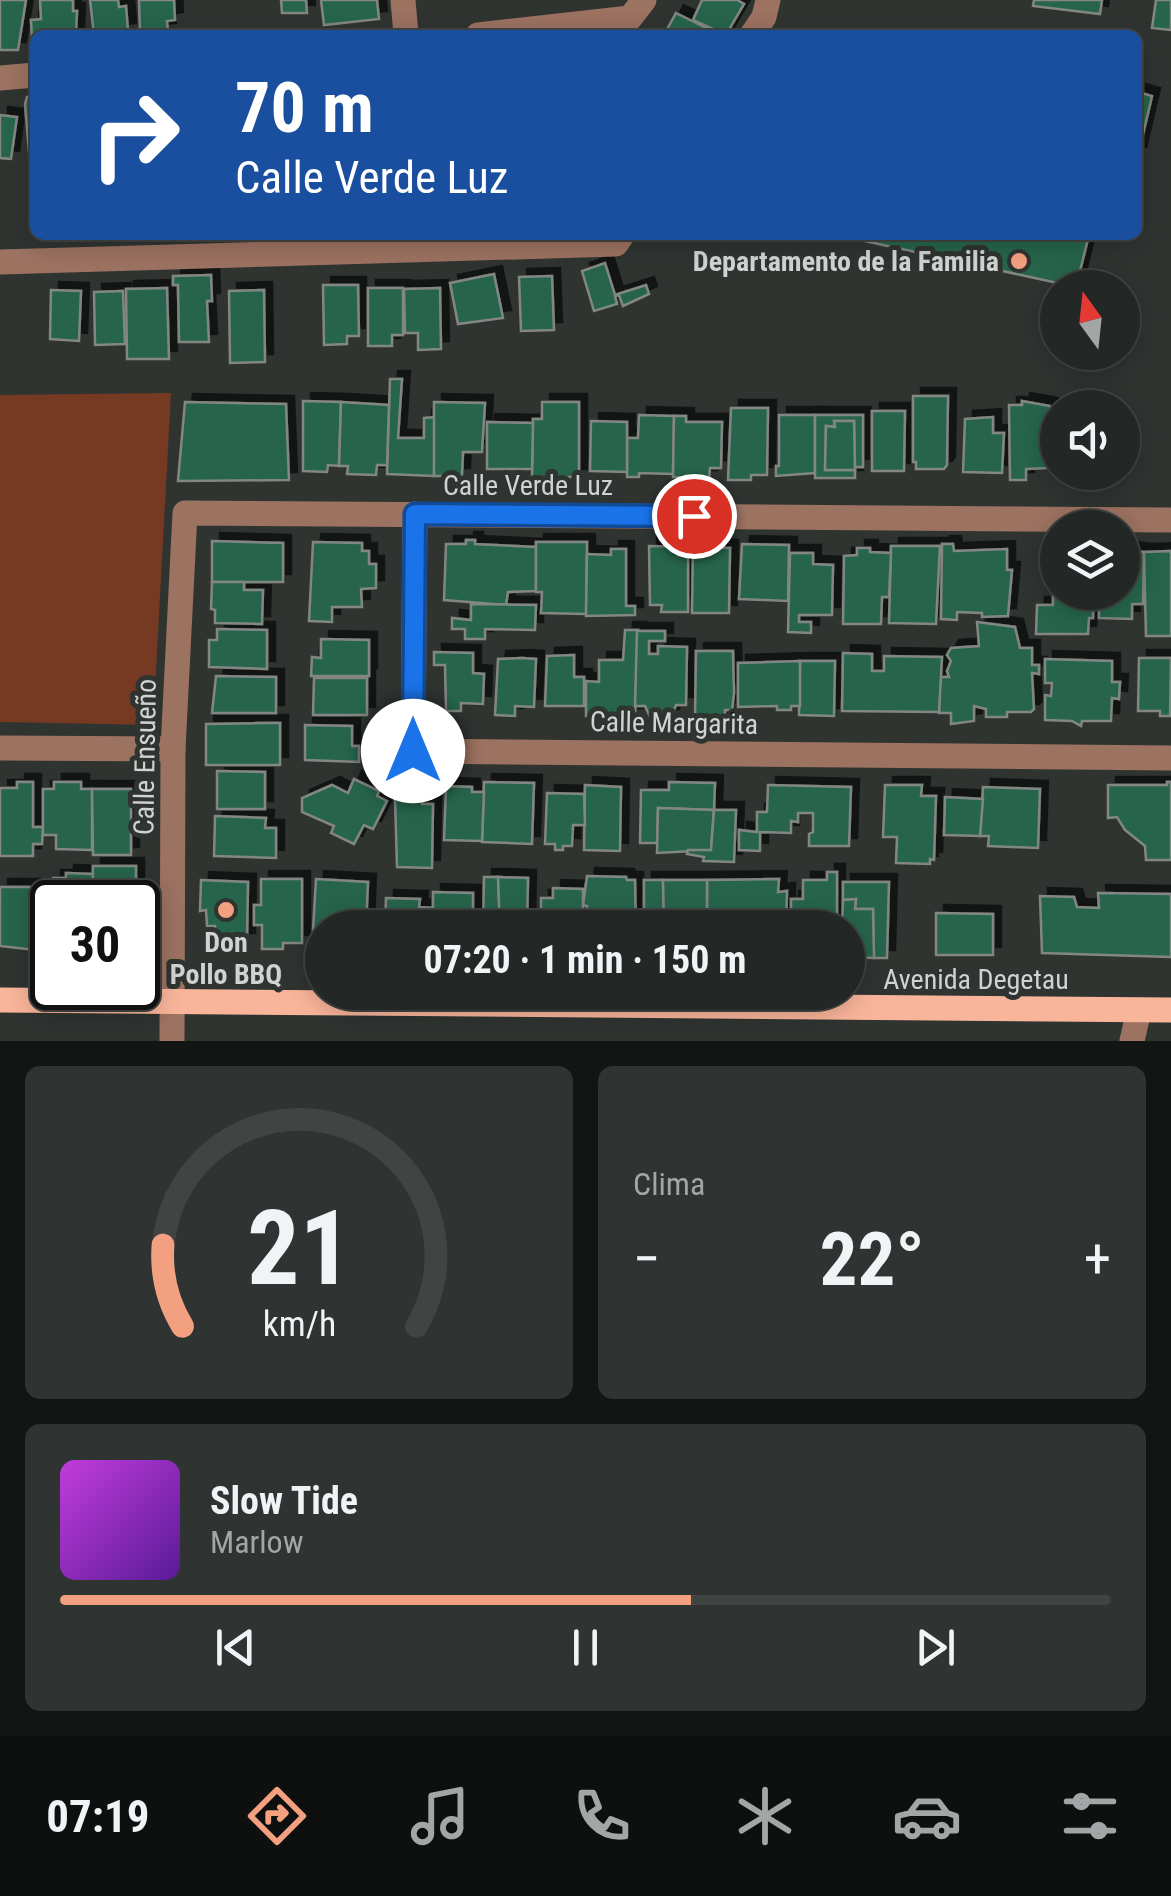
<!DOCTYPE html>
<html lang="es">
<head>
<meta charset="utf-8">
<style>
  :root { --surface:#232725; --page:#2f3332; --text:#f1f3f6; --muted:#a3a5a7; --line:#404442; --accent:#f2a07f }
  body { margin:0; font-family:"Roboto Condensed",sans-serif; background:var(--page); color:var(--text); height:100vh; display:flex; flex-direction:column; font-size:38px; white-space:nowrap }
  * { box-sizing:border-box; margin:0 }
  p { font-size:32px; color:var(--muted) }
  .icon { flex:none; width:55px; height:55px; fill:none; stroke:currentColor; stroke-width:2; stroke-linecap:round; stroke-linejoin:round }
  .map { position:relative; height:1041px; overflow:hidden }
  .panel { display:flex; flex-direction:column; gap:25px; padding:25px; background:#131514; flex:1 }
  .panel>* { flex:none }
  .hud { position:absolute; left:30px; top:30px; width:1112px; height:210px; border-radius:15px; box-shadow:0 5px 25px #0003,0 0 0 2px var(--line); background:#1a4fa0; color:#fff; overflow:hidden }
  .needle { width:65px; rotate:345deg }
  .tools { position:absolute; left:1040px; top:270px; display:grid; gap:20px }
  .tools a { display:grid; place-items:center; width:100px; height:100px; border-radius:50%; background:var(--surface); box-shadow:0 5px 25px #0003,0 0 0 2px var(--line); font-size:50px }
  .speed { position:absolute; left:30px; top:880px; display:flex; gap:20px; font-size:50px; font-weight:700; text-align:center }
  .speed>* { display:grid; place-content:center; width:130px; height:130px; border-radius:50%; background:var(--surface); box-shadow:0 5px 25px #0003,0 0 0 2px var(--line); line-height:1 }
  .speed .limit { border:5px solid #111; border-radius:15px; background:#fff; color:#111 }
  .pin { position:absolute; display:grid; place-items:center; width:85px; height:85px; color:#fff; margin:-42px; border:5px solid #fff; border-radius:50%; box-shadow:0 2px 10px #0007 }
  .me { position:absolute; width:110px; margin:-55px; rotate:0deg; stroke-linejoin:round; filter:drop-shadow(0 0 8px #0008) }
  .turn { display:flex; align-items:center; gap:35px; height:210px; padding:0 40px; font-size:45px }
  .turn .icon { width:130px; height:130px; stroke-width:2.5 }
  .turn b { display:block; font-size:70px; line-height:85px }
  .big { font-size:75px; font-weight:700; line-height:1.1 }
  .panel .tile { flex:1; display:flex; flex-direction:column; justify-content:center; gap:15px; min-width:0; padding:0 35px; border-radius:15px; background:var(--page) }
  .panel .dial { align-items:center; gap:0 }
  .dial svg { height:260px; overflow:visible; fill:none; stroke:var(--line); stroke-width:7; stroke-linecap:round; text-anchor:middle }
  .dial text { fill:var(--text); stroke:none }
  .song { display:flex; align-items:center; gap:30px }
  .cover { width:120px; height:120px; border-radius:15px; background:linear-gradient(135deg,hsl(290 70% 55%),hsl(270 70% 35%)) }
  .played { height:10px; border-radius:5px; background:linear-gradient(90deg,var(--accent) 60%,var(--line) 60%) }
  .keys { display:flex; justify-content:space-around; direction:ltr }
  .heat { display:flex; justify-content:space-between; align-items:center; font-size:55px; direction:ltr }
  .panel .tiles { flex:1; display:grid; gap:25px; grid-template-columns:1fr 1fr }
  .tile:last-child { grid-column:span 2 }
  .trip { position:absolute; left:305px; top:910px; width:560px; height:100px; border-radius:50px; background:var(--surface); box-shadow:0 5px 25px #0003,0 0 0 2px var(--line); font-weight:700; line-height:100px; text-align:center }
  .tab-bar { display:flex; height:160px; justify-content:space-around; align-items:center; background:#0e100f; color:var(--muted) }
  .tab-bar .icon { width:70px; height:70px }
  .tab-bar .active { color:var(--accent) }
  .tab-bar b { font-size:45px; color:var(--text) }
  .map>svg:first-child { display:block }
</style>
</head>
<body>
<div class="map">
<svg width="1171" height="1041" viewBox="0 0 1171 1041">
  <defs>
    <filter id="shadow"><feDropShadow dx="8" dy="-8" stdDeviation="0" flood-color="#0009"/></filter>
  </defs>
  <rect width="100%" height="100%" fill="#2f3431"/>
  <polygon fill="#753a21" points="171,393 153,725 0,722 0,395"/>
  <g fill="#25654b" stroke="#828784" stroke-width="2.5" filter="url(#shadow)">
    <polygon points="0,0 26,0 18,50 0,50"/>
    <polygon points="40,0 73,0 73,11 77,11 76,35 35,35 35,42 32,42 31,20 41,19"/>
    <polygon points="90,0 118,0 119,7 126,6 128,31 94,35"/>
    <polygon points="139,0 174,0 175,20 167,21 168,31 140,34"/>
    <polygon points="281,0 306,0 307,13 282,13"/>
    <polygon points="321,0 377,0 379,19 324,25"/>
    <polygon points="702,0 737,0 744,4 726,35 693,20"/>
    <polygon points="1034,0 1102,0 1100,14 1033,6"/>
    <polygon points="1156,0 1171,0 1171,30 1152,28"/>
    <polygon points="676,13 720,35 668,35 665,33"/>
    <polygon points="1138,92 1152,96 1138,156"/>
    <polygon points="35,96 35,151 29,152 25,104 27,97"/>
    <polygon points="0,115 17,117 11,159 0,158"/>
    <polygon points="837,235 1089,235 1076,287"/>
    <polygon points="605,263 615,295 646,285 649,294 623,306 619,295 615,296 617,304 594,311 582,271"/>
    <polygon points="494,274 503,318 458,324 450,283"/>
    <polygon points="211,275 212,301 207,301 209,342 179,342 178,285 173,285 173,276"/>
    <polygon points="552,276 554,330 521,331 519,277"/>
    <polygon points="323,285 358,285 359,336 347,336 347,344 324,345"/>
    <polygon points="167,288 169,359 127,359 126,289"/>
    <polygon points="368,288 403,288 403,335 392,335 392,346 368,346"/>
    <polygon points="440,288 441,349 418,350 418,333 405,333 404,289"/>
    <polygon points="51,290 81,291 79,341 50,339"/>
    <polygon points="264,290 265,362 230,363 229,291"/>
    <polygon points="123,291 125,344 95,345 94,292"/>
    <polygon points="390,379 402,379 398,438 424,438 424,418 435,417 434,476 387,474"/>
    <polygon points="913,396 948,396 947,465 944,469 916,469 916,462 913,462"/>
    <polygon points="303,401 341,402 339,466 328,465 327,472 303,471"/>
    <polygon points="1022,401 1050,406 1049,468 1026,469 1026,480 1010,480 1009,405 1022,405"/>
    <polygon points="185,402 286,404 289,480 178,481"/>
    <polygon points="341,402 389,405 387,465 377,465 376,475 347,474 348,466 339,466"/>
    <polygon points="434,402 485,403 482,452 463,452 462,476 434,476"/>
    <polygon points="542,402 579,402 579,477 532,477 533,419 542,419"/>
    <polygon points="731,408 768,408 767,475 751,475 751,480 728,480"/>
    <polygon points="872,411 905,411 904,471 872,471"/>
    <polygon points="639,415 674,416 673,474 639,473 639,477 627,477 627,438 638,438"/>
    <polygon points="779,415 815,415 815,473 776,476 776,466 779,466"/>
    <polygon points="815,415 863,415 863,467 855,467 854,421 834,421 835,427 826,426 825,470 855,470 855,478 815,478"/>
    <polygon points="674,416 686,416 686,422 722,422 721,468 710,468 709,478 673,477"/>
    <polygon points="993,417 993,433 1004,433 1002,473 963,472 965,419"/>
    <polygon points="591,421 627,422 627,472 590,471"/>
    <polygon points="834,421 854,421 855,470 825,470 826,426 835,427"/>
    <polygon points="487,422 533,423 532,469 487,469"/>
    <polygon points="1060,472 1093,472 1075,480"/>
    <polygon points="466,540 475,540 475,544 536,547 536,591 508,592 506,605 444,600 446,544 466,544"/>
    <polygon points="212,541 283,543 283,582 212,582"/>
    <polygon points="313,542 362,543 362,551 369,551 369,564 376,564 376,588 361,589 362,607 332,607 332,622 309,621"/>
    <polygon points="536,542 587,542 586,614 541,613 542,592 536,592"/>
    <polygon points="742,544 789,545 788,601 739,599"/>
    <polygon points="942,544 953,544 954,551 1007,549 1007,570 1012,570 1008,616 982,617 982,613 957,612 957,620 941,619"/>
    <polygon points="649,546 688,547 688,612 661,612 662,605 650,605"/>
    <polygon points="891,546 940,546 936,624 889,623"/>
    <polygon points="693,547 730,548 729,613 692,613"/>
    <polygon points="1044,547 1058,547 1058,592 1093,592 1093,618 1089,618 1088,634 1036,634 1037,605 1053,605 1053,575 1045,575"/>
    <polygon points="857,548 870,548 870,552 891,553 889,597 882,597 881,624 843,624 844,556 857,555"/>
    <polygon points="611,549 626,549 626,606 635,606 635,615 586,616 587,554 611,555"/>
    <polygon points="1122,549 1144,552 1143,604 1132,604 1132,619 1099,618 1099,592 1122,592"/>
    <polygon points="1171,551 1171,636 1146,636 1144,552"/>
    <polygon points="790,553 813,553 813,564 833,565 832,615 799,615 799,622 811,622 811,633 788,632"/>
    <polygon points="212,582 244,582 244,590 263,590 262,624 215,623 215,610 211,609"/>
    <polygon points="471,604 536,605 535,630 485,629 485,639 465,639 465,629 452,629 452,618 471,620"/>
    <polygon points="977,622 1015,627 1020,648 1032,648 1032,665 1039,665 1039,674 1032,673 1034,709 1031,712 1007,712 1007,717 986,717 986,709 974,706 974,721 951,724 951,713 939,713 940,677 949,677 947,671 951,661 947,655 951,648 979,646"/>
    <polygon points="217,629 267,630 267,669 209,667 209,640 217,640"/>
    <polygon points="625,630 638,630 635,716 586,716 586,681 599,682 599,660 623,660"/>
    <polygon points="637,631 665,631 665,641 649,641 649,654 658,654 658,646 687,647 686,705 676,705 671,717 650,717 645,706 635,706"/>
    <polygon points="321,639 369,640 369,676 311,676 312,657 321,658"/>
    <polygon points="696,651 733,651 734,693 732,710 725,710 725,721 695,718"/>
    <polygon points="434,652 473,653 473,673 484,674 483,704 461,703 461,711 446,711 445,665 434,665"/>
    <polygon points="843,653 872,654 872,671 884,671 884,656 942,657 939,712 842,711"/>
    <polygon points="574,655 574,677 584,677 584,706 545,706 547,656"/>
    <polygon points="522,658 536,659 534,707 515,706 515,716 495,715 498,659"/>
    <polygon points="1139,658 1171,658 1170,716 1160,716 1160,711 1138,711"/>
    <polygon points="1045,659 1112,661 1112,682 1120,682 1119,699 1112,698 1111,721 1082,721 1081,726 1072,721 1045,720 1045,695 1051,696 1052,683 1045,683"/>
    <polygon points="800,661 835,661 834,716 799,715"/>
    <polygon points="800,661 800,706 791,706 791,710 777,710 777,706 738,707 738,663"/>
    <polygon points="216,676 276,677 276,713 212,713"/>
    <polygon points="314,678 367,678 367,715 313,715"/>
    <polygon points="265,723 280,723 280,765 206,765 206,724"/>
    <polygon points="305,725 352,726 352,746 359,746 359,762 305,760"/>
    <polygon points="217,771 265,772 265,809 217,809"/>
    <polygon points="354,779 379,791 377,796 387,801 373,829 364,825 354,844 331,833 334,826 302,812 302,798 332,785 348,793"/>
    <polygon points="17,782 33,782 33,827 43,827 42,844 33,844 33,856 0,856 0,788 17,788"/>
    <polygon points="54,782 81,782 81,789 92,789 92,850 56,849 56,835 43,835 43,789 54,789"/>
    <polygon points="484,782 534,783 532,844 482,842"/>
    <polygon points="669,782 715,783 714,810 658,808 657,843 640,843 641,790 669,790"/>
    <polygon points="1167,782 1171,782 1171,860 1146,860 1145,846 1125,830 1117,817 1108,818 1108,785 1167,785"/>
    <polygon points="585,785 621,787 620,851 584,850"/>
    <polygon points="768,785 851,787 849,846 809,846 809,834 813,832 813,813 798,813 798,822 791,821 791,833 760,832 760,851 739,850 739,830 757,832 757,812 767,812"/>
    <polygon points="885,785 922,785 921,796 936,796 934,860 930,859 930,864 896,863 897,837 883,837"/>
    <polygon points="446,786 472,787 472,792 484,792 482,841 444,840"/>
    <polygon points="983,787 1040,789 1038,848 988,846 989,836 980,836"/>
    <polygon points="92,789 131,789 131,855 93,855"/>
    <polygon points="547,793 584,794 585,825 573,825 572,846 563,846 563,850 555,850 555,844 545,844"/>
    <polygon points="945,797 983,799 980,836 944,835"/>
    <polygon points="395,798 422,798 422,804 433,804 432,868 397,867"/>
    <polygon points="658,808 714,810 711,850 657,853"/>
    <polygon points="714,810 736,810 734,862 703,861 704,857 687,854 688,850 711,850"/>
    <polygon points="215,816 266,818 265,828 276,828 276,858 214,856"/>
    <polygon points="93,866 136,866 136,902 92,902"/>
    <polygon points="827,872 837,872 837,928 791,928 791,899 803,899 803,880 827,880"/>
    <polygon points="66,873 93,874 92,902 53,902 53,878 66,878"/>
    <polygon points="587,876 626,877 627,880 635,880 636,928 586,928 587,906 583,905"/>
    <polygon points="484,877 498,877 500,928 483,928"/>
    <polygon points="498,877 528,878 527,928 500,928"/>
    <polygon points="261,879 302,879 302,943 283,943 283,949 262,949 262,925 254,925 254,905 261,905"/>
    <polygon points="316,879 368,882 366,928 322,928 322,954 319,954 320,931 313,930"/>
    <polygon points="779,879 778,892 787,891 786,928 707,928 707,880"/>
    <polygon points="201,880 248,882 247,941 214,941 215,926 207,926 206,910 200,911"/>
    <polygon points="644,880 663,880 664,928 644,928"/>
    <polygon points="663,880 707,880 707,928 664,928"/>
    <polygon points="843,882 889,882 887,958 874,958 873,909 855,909 856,899 843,900"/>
    <polygon points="0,887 33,887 36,950 0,946"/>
    <polygon points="553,888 583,889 583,928 541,928 541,898 553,898"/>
    <polygon points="433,892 473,893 473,919 477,919 477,928 433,928"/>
    <polygon points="1098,893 1171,894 1171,957 1042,953 1040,896 1074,897 1077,907 1099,908"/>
    <polygon points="386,898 420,899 419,907 433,908 433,928 385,928"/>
    <polygon points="856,899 855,909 873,909 874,958 848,957 848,928 842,928 843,900"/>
    <rect x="138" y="906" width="5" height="39"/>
    <polygon points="936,913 993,914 993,955 936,955"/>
  </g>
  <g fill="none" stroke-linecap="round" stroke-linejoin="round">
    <g stroke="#9c7261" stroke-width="25">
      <polyline points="403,0 406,35"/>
      <polyline points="478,35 630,18 644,0"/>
      <polyline points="752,35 764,17 768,0"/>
      <polyline points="0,78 35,75"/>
      <polyline points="0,262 616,244 622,235"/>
      <polyline points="415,514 413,751 1171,758"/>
      <polyline points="0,748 173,749"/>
      <polyline points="172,1041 173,749 185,513 1171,520"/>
      <polyline points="1132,1041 1139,1010"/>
    </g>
    <polyline stroke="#f9b59a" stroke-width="25" points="0,1000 1171,1010"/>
  </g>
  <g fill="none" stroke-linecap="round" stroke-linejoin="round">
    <defs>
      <polyline id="route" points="413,751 415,514 694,516"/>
    </defs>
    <use href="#route" stroke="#114b97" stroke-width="25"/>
    <use href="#route" stroke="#1a73e8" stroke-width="18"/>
  </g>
  <g fill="#f2a07f" stroke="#2f3431" stroke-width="4">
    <circle cx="1019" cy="261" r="10"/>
    <circle cx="226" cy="910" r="10"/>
  </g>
  <g text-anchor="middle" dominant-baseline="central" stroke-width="10" stroke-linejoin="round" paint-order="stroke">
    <g font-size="28" font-weight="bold" fill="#d0d3d1" stroke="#2f3431" text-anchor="end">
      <text x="999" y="261">Departamento de la Familia</text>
      <text x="226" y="942" text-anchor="middle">Don<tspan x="226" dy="32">Pollo BBQ</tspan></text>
    </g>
    <g font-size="28" fill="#d0d3d1" stroke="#2f3431">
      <text x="528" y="485">Calle Verde Luz</text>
      <text transform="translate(674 723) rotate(1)">Calle Margarita</text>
      <text transform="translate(145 757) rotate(-89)">Calle Ensueño</text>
      <text x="976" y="979">Avenida Degetau</text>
    </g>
  </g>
</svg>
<div class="tools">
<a><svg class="needle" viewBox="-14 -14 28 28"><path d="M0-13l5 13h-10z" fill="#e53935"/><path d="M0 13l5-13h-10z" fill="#a3a5a7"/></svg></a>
<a><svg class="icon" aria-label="sound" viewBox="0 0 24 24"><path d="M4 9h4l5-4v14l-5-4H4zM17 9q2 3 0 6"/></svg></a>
<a><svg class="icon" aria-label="layers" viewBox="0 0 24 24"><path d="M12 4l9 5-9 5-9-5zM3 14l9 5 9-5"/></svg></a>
</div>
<div class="speed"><div class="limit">30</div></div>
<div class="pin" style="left:694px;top:516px;background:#d93025"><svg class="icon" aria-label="arrive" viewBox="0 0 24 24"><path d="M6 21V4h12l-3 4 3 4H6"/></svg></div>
<svg class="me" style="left:413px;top:751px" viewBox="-20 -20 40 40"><circle r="19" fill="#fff"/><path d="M0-13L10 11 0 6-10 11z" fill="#1a73e8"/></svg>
<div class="trip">07:20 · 1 min · 150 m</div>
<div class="hud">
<div class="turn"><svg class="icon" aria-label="right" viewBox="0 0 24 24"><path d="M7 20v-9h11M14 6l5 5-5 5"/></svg><div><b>70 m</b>Calle Verde Luz</div></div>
</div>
</div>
<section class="panel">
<div class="tiles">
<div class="tile dial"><svg viewBox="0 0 100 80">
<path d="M14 69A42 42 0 1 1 86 69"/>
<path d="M14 69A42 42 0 0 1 8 44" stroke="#f2a07f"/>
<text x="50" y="56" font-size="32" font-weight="700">21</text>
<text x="50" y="72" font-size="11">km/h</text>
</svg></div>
<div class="tile"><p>Clima</p>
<div class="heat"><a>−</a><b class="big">22°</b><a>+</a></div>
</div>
<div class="tile">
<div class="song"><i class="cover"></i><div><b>Slow Tide</b><p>Marlow</p></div></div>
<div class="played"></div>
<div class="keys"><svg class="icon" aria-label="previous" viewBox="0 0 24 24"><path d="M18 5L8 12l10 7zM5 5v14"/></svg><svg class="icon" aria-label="pause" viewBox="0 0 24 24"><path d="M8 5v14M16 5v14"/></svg><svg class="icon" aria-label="next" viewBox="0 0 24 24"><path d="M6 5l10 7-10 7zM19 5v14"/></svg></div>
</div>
</div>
</section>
<nav class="tab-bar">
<b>07:19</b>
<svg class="icon active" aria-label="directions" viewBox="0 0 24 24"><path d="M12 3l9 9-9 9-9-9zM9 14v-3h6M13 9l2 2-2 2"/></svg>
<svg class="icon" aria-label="music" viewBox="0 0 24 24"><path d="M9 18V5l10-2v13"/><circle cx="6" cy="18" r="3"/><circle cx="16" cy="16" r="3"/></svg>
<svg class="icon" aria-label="phone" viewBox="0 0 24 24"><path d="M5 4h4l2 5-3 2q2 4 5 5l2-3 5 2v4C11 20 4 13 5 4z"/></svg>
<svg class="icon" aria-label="climate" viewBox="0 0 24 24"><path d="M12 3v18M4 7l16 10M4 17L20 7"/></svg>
<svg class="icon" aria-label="car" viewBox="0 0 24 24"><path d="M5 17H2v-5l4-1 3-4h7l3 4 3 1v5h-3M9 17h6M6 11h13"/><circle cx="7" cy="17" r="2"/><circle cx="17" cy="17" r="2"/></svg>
<svg class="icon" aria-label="filters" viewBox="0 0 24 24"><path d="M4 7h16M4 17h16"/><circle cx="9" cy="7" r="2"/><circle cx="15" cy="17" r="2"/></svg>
</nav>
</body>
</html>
